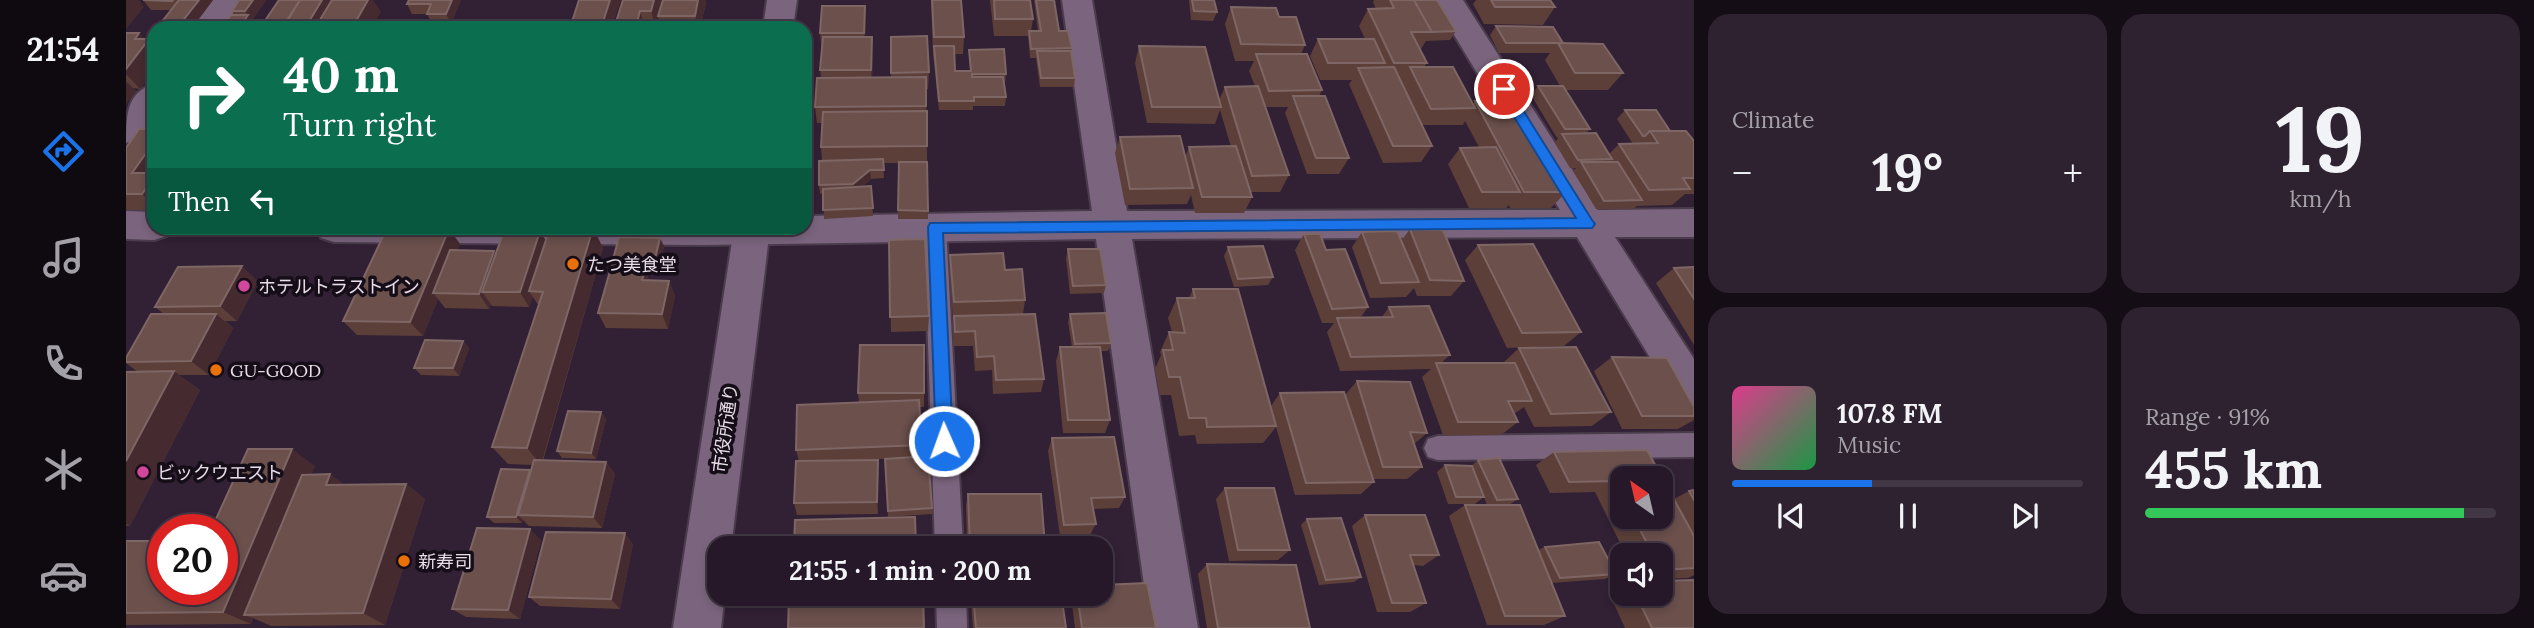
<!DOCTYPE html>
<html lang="en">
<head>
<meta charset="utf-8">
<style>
  :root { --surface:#261828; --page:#2e2130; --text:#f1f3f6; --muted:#a4a0a8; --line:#423745; --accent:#1a73e8 }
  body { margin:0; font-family:Lora,"Noto Sans JP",serif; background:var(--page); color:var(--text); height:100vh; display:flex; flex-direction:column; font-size:26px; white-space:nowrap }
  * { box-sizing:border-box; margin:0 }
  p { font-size:23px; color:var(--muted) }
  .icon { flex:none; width:38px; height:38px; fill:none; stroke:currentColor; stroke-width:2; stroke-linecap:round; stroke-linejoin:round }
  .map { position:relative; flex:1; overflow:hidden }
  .side { display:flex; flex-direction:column; gap:14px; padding:14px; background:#150d16; width:840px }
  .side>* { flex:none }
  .banner { position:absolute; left:21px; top:21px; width:665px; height:214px; border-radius:21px; box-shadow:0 4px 10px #0003,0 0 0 2px var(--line); background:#0b6e4f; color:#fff; overflow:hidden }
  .needle { width:46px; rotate:326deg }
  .fabs { position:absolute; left:1484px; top:466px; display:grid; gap:14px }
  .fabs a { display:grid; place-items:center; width:63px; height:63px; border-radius:14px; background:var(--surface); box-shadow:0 4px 10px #0003,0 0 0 2px var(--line); font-size:35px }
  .speed { position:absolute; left:21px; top:514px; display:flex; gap:14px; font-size:35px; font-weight:700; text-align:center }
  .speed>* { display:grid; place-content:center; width:91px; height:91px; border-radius:50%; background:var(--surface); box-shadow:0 4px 10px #0003,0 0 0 2px var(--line); line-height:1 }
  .speed .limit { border:10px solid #d22; background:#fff; color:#111 }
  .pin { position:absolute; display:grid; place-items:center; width:60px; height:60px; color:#fff; margin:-30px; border:4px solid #fff; border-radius:50%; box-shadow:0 2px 7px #0007 }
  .me { position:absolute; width:77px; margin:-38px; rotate:358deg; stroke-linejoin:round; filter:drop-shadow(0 0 5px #0008) }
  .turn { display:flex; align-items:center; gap:24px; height:147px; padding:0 21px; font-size:32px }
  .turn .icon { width:91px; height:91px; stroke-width:2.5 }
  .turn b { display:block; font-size:49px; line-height:60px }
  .then { display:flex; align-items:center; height:66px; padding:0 21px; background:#0003; gap:14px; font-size:26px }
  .big { font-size:52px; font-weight:700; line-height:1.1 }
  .side .card { flex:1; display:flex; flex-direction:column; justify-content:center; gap:10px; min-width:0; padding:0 24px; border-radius:21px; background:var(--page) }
  .side .dial { align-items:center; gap:0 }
  .dial b { font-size:91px; line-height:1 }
  .song { display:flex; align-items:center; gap:21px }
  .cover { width:84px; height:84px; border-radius:10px; background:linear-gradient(135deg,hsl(330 70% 55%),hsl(140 70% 35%)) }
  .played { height:7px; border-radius:4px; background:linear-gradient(90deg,var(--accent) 40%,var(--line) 40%) }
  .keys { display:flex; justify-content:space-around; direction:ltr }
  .heat { display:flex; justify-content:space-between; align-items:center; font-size:38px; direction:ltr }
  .charge { height:10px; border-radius:5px; background:linear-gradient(90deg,#34c759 91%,var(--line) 0) }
  .side .tiles { flex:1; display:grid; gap:14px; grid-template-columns:repeat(2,1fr) }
  .trip { position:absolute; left:581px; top:536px; width:406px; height:70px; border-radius:21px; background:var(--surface); box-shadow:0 4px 10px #0003,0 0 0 2px var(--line); font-weight:700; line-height:70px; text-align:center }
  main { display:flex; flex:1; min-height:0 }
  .dock { display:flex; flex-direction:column; width:126px; justify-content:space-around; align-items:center; background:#0f0a10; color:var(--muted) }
  .dock .icon { width:49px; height:49px }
  .dock .selected { color:var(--accent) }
  .dock b { font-size:32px; color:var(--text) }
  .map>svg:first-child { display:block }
</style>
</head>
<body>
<main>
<nav class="dock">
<b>21:54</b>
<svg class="icon selected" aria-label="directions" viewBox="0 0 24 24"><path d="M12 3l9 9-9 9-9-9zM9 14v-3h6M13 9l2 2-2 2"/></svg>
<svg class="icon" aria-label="music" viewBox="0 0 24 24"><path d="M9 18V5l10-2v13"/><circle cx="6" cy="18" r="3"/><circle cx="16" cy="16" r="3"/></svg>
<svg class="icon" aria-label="phone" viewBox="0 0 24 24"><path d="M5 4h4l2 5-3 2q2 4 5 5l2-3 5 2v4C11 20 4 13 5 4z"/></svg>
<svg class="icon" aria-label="climate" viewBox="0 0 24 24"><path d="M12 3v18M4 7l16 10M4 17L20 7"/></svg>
<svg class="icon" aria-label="car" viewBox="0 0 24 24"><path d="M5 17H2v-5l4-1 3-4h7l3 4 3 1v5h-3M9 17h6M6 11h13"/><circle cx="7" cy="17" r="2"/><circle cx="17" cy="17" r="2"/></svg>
</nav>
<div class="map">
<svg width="1568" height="628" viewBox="0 0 1568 628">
  <rect width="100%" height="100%" fill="#322035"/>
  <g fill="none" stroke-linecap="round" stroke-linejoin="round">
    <defs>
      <g id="service">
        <polygon points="809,218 817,221 820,227 837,548 809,548 798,227 801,221"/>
        <polygon points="1568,433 1568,457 1312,460 1302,457 1298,448 1302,439 1312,436"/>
        <polygon points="810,593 840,593 841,628 811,628"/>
      </g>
      <g id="minor">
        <polygon points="87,0 117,0 96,28 65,28"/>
        <polygon points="936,0 966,0 1001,211 1434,210 1307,0 1337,0 1472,210 1568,209 1568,237 1489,237 1568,359 1568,412 1554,407 1451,237 1006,239 1072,628 1024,628 970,239 579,245 208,242 195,238 190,228 679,228 679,216 966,211"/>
        <path d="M28,84C28,109 28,134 0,143C0,117 0,92 28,84Z"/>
        <polygon points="0,211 28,212 28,228 45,228 41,236 28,240 0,239"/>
      </g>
      <g id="tertiary">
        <polygon points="641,0 671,0 667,28 637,28"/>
        <polygon points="608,228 644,228 605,548 593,548 593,593 599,593 595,628 547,628"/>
      </g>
    </defs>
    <use href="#service" stroke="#4b3c4d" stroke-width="4"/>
    <use href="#minor" stroke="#4b3c4d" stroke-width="4"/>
    <use href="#tertiary" stroke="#4b3c4d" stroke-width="4"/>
    <use href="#service" fill="#7b657e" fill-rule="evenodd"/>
    <use href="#minor" fill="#7b657e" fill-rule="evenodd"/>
    <use href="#tertiary" fill="#7b657e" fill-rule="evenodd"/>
  </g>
  <g fill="#5c3f39" fill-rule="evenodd">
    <polygon points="17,0 87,0 66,28 46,10 25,10"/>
    <polygon points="113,0 140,0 126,20 129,24 126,28 96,28 109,15 106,11"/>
    <polygon points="335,0 325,23 306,23 301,14 286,14 281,4"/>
    <polygon points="497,0 579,0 580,3 575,24 526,28 492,28 490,22"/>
    <polygon points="805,0 835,0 838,37 837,54 828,54 829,71 844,71 843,50 880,74 879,83 878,83 880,97 879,106 847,106 847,110 813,110 807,54"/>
    <polygon points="864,0 904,0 907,19 905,31 912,31 908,0 928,0 933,31 946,48 945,52 949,78 948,87 914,87 910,58 904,58 902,36 868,36"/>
    <polygon points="1063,0 1088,0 1091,12 1087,21 1065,20"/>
    <polygon points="1248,0 1311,0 1330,31 1324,40 1300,41 1295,49 1294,49 1301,63 1298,67 1347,104 1349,101 1440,192 1425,208 1384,208 1383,205 1380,208 1343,208 1322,164 1334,148 1353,147 1339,121 1337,125 1296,125 1306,146 1295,162 1257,163 1223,84 1226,80 1194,80 1184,56 1192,39 1239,39 1233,26 1242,9 1250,9 1247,2"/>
    <polygon points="1350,0 1424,0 1429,7 1417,25 1358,24 1347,4"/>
    <polygon points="1105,7 1153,17 1179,45 1175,54 1196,90 1193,96 1223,158 1213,174 1181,174 1159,113 1162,107 1139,107 1163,175 1154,192 1124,192 1126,197 1118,213 1069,213 1065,195 1061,204 999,205 989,153 994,137 1059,157 1063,147 1105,147 1094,110 1089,124 1021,123 1009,63 1013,46 1093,100 1099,87 1129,86 1123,71 1128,61 1109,61 1099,24"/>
    <polygon points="740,23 739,37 747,54 746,78 765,77 765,37 803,72 802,89 800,89 802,219 772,219 773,163 757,163 758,178 745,179 735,187 745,186 747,216 698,219 697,193 694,194 693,185 696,161 695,147 697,123 691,123 689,107 695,78 694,70 696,50 694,33"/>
    <polygon points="1370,26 1437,43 1497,73 1482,90 1439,90 1464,129 1460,133 1483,154 1493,144 1507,144 1491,119 1499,110 1568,141 1568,194 1559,194 1546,205 1511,206 1507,209 1470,209 1447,171 1450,168 1444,168 1429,143 1432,138 1431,138 1405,95 1412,86 1434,86 1419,60 1424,53 1373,53 1364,35"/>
    <polygon points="0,33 18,39 23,39 28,45 28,70 14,89 7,88 10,91 0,104"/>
    <polygon points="28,124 28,210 0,210 0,148 25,129"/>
    <polygon points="467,228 477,248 417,461 480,462 489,474 476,528 403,526 397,520 396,523 368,523 361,517 405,472 407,465 382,464 366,447 412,305 407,297 403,307 366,306 365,304 363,309 319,308 312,299 297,336 231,335 217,321 323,229 334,244 331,251 368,251 370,253 414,231 420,241"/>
    <polygon points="1284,229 1338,281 1325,296 1291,296 1288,288 1280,297 1244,298 1226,247 1236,232 1275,241"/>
    <polygon points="1178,234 1200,250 1242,307 1235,317 1256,317 1263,307 1324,355 1315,363 1378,363 1377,363 1393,348 1485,412 1466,426 1408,427 1398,407 1388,414 1392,422 1375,435 1317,435 1296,377 1305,369 1214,371 1201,332 1208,323 1196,323 1169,250"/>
    <polygon points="763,240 803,316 802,331 765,332"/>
    <polygon points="1352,245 1455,332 1438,346 1381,348 1339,260"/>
    <polygon points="538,246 531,275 521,275 523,280 543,281 549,296 542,329 480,328 472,313 487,271 485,267"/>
    <polygon points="1102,247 1147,277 1142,285 1108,287 1098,256"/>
    <polygon points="942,249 980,285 978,293 944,294 940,258"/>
    <polygon points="824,255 879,270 899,300 897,314 918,379 915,392 867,394 866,370 849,371 847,346 828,346 827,331 828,317 827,317 823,270"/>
    <polygon points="1568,267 1568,345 1530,283 1548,268"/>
    <polygon points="132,281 111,321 99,321 107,328 83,375 53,375 74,390 4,526 0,526 0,372 12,372 0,363 0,358 38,314 29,307"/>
    <polygon points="1067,289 1145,406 1154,393 1219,395 1231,381 1301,433 1288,444 1296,467 1281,479 1248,479 1248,482 1235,494 1169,495 1150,427 1137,443 1071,444 1069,435 1053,436 1045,395 1034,395 1029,369 1035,355 1034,352 1043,332 1046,332 1042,318 1051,298 1063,298"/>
    <polygon points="944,314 985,343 982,351 975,351 984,420 979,433 937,433 930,361 934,347 946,347 942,322"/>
    <polygon points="337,341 343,348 333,376 295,375 288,368"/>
    <polygon points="1486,357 1568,407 1568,420 1552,429 1496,429 1468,371"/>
    <polygon points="732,393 798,393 798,407 794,407 796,457 806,508 806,514 762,517 759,459 772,458 738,460 752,460 752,514 671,515 668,503 673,461 670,450 733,402"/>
    <polygon points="475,412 480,419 470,459 436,458 431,451"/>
    <polygon points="926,438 999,497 993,508 967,509 970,524 964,535 934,536 922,451"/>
    <path d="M1521,450L1548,499L1563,491L1568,490V575L1562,578L1535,579V555H1500L1469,492L1424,493L1410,465L1428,452ZM1496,478H1535V516H1496Z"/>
    <polygon points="1352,460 1392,499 1383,505 1412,550 1419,547 1490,574 1479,579 1425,583 1439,616 1418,625 1361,625 1323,516 1339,505 1361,505 1358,497 1349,504 1322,504 1311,472 1319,465 1345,466"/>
    <polygon points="189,466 185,474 219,485 280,484 299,499 259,625 145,626 127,618 125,624 0,625 0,541 37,590"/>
    <polygon points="1099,488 1164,550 1152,560 1103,561 1090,499"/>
    <polygon points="842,494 915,494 919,548 841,548 840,506"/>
    <polygon points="1239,515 1313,555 1297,566 1288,565 1300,603 1284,612 1251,612 1226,526"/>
    <polygon points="1181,519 1235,577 1228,582 1193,585 1175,525"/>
    <polygon points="415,540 394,619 340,617 326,609"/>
    <polygon points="507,544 494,609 414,606 403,597"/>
    <polygon points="1081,564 1184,628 1081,628 1072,574"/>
    <polygon points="1496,585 1496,593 1535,593 1568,628 1499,628 1482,591"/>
    <polygon points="668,593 797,593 669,596"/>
    <polygon points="844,593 935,593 940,628 847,628"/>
    <polygon points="946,593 975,593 1030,628 949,628 945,596"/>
  </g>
  <g fill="#452b30">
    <polygon points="0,0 13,0 18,7 0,29"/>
    <polygon points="73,0 87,0 66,28 51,28"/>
    <polygon points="127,0 140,0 126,20 119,11"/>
    <polygon points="196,0 218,0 201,28 179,28"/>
    <polygon points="242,0 247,0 255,12 246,28 226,28"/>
    <polygon points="326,0 335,0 325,23 320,14"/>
    <polygon points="484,0 495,0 486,28 475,28"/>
    <polygon points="528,0 537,0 530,28 525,11"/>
    <polygon points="572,0 579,0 580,3 574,28 572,28 569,16"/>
    <polygon points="739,6 740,23 739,50 738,33"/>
    <polygon points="514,11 519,28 513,28 511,22"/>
    <polygon points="122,15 129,24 126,28 113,28"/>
    <polygon points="13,33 21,42 23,39 28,45 28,70 14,89 0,74 0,69 9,39"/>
    <polygon points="746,37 747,54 746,87 745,70"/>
    <polygon points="1,82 10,91 0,104 0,84"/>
    <polygon points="28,142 28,205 16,194 6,173"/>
    <polygon points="744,170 745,179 728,192 727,184"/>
    <polygon points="467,228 477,248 415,465 401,448"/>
    <polygon points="323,229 334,244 314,293 307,293 312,299 297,336 284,322"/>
    <polygon points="414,231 423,246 403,291 407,297 403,307 394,292"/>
    <polygon points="534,238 538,246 531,275 527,267"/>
    <polygon points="368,251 378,266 356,292 365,304 363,309 353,294"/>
    <polygon points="116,266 132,281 111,321 94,306"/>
    <polygon points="519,271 525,286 516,280"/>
    <polygon points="543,281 549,296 542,329 536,314"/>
    <polygon points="90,314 107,328 83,375 65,361"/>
    <polygon points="337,341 343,348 333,376 327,368"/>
    <polygon points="48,371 74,390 4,526 0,524 0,461"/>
    <polygon points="475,412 480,419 470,459 465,453"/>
    <polygon points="166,449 189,466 129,615 118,615 127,618 125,624 97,612"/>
    <polygon points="752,460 752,514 751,502"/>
    <polygon points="480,462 489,474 476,528 467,517"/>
    <polygon points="404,470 409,477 392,515 397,520 396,523 390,517"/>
    <polygon points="204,474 226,490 200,485"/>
    <polygon points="280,484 299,499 259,625 237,613"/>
    <polygon points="404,529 415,540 394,619 382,610"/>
    <polygon points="499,533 507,544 494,609 485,599"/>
  </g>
  <g fill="#6b504c" stroke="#7e6665" stroke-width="2">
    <polygon points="17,0 47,0 46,1"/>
    <polygon points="53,0 73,0 51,28 31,28"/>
    <polygon points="113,0 127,0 119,11 106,11"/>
    <polygon points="153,0 174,0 156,28 134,28"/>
    <polygon points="174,0 196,0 179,28 157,28"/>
    <polygon points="206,0 242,0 226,28 189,28"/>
    <polygon points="283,0 326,0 320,14 301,14 305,4 281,4"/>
    <polygon points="453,0 484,0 475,28 444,28"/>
    <polygon points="497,0 528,0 525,11 514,11 511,22 490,22"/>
    <polygon points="537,0 572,0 569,16 532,16"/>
    <polygon points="806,0 835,0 838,37 808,37"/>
    <polygon points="868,0 904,0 907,19 869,19"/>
    <polygon points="910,0 928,0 933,31 942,31 946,48 905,49 903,31 915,31"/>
    <polygon points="1066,0 1088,0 1091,12 1068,11"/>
    <polygon points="1264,0 1288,0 1306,32 1285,32 1301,63 1268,63 1242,9 1268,8"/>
    <polygon points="1288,0 1311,0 1330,31 1306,32"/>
    <polygon points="1365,0 1424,0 1429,7 1369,7"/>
    <polygon points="696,6 739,6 738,33 694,33"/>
    <polygon points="1105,7 1150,8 1153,17 1170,17 1179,45 1115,44"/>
    <polygon points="105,15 122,15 113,28 96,28"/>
    <polygon points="251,23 278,23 275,28 248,28"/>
    <polygon points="527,24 597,24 596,28 526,28"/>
    <polygon points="1370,26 1427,27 1437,43 1380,43"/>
    <polygon points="0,33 13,33 9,39 23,39 0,69"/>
    <polygon points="801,36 803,72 765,73 765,37"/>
    <polygon points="697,37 746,37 745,70 694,70"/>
    <polygon points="1192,39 1248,39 1259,63 1202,63"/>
    <polygon points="1432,43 1477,44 1497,73 1449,73"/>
    <polygon points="808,46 828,46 829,71 845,71 843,50 878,49 880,74 846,74 846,77 877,77 880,97 848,97 848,101 813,101"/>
    <polygon points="1013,46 1079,47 1095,107 1026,107"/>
    <polygon points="911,51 945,51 949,78 915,78"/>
    <polygon points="1130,54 1181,54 1196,90 1143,91"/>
    <polygon points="1268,67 1306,146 1267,146 1232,68"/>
    <polygon points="1284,67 1327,67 1349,108 1305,109"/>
    <polygon points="800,77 800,106 689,107 691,78"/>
    <polygon points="1132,86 1163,175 1126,176 1099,87"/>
    <polygon points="1412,86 1437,86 1464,129 1439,129"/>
    <polygon points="1167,96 1199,96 1223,158 1190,158"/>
    <polygon points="1349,101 1388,101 1440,192 1398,192"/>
    <polygon points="1499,110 1530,110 1544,131 1524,131 1519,136 1517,136"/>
    <polygon points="801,111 801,146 695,147 697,112"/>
    <polygon points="13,129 28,129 28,142 6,173 28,173 28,177 16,194 0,194 0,148"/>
    <polygon points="1524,131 1560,131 1568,141 1568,178 1557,178 1564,189 1523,190 1493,144 1532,143"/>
    <polygon points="1470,133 1486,159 1452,160 1436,134"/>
    <polygon points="1054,136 1067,188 1004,189 994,137"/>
    <polygon points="1110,146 1126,197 1076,197 1063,147"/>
    <polygon points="1370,147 1394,192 1356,192 1334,148"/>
    <polygon points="757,159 758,170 744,170 727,184 693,185 693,161"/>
    <polygon points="773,162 801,162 802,211 772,210"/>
    <polygon points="1455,162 1492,162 1516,200 1478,201"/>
    <polygon points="745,186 747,208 697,210 697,189"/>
    <polygon points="261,228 323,229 284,322 217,321"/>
    <polygon points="424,228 467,228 401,448 366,447 417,292 403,291"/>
    <polygon points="1284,229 1317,230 1338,281 1304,280"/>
    <polygon points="378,231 414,231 394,292 356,292"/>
    <polygon points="1271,231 1293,282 1255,283 1236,232"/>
    <polygon points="1178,234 1194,234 1200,250 1219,249 1242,307 1206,309"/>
    <polygon points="493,237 534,238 527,267 485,267"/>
    <polygon points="799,239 803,316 764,317 763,240"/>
    <polygon points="1407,244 1455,332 1396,333 1352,245"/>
    <polygon points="1137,246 1147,277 1112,279 1102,247"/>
    <polygon points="942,249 974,249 980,285 947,286"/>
    <polygon points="324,250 368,251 353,294 307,293"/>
    <polygon points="877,253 879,270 896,269 899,300 828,302 824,255"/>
    <polygon points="116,266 94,306 29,307 52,267"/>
    <polygon points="1568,267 1568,299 1548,268"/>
    <polygon points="484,271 519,271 516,280 543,281 536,314 472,313"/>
    <polygon points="1067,289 1112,289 1150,426 1081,427 1080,418 1063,418 1054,377 1043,377 1037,350 1047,350 1043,332 1059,333 1051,298 1069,298"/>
    <polygon points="1303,306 1324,355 1225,357 1211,318 1267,317 1263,307"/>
    <polygon points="980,313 985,343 949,344 944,314"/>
    <polygon points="25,314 90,314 65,361 0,362 0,358"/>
    <polygon points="909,314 918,379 870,380 868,356 851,357 849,331 829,332 828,316"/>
    <polygon points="299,340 337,341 327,368 288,368"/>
    <polygon points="734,345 798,345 798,393 732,393"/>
    <polygon points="934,347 974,347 984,420 942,420"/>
    <polygon points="1450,347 1485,412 1425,414 1393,348"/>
    <polygon points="1486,357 1541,358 1568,407 1568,416 1516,416"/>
    <polygon points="1310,363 1389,363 1406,401 1382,401 1392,422 1332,422"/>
    <polygon points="48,371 0,461 0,372"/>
    <polygon points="1231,381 1284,382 1301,433 1284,432 1296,467 1257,467"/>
    <polygon points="1218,392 1248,482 1180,483 1154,393"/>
    <polygon points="793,400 796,445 670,450 671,405"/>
    <polygon points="442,411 475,412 465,453 431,451"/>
    <polygon points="988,437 999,497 965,498 970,524 938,525 926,438"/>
    <polygon points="122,449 166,449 97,612 0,613 0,541 37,541 37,590 96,590 96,530 85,530"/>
    <polygon points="1521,450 1568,536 1568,568 1535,570 1535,555 1527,555 1507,516 1535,516 1535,478 1496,478 1496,495 1489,481 1443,482 1428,452"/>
    <polygon points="802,456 806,508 762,511 759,459"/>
    <polygon points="1373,458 1392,499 1371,500 1352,460"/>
    <polygon points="408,460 480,462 467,517 392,515"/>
    <polygon points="752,460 751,502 668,503 670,461"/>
    <polygon points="1319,465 1346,466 1358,497 1330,497"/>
    <polygon points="375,469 404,470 390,517 361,517"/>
    <polygon points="204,474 200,485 280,484 237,613 118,615 176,475"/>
    <polygon points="1099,488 1148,488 1164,550 1112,550"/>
    <polygon points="1568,490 1568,500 1563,491"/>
    <polygon points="842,494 915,494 919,547 844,547"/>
    <polygon points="1339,505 1394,505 1439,616 1379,616"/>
    <polygon points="1239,515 1299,515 1313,555 1284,555 1300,603 1266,603"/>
    <polygon points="789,517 790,548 668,548 669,520"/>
    <polygon points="1215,518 1235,577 1200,580 1181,519"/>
    <polygon points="351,528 404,529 382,610 326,609"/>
    <polygon points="420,532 499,533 485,599 403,597"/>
    <polygon points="1473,542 1490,574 1434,578 1419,547"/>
    <polygon points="1081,564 1170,565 1184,628 1092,628"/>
    <polygon points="1568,580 1568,628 1526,628 1509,593 1535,593 1535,581"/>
    <polygon points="1021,583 1030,628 956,628 951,593 975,593 975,585"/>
    <polygon points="749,593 797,593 798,628 662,628 663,597"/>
    <polygon points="847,593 935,593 940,628 850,628"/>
  </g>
  <polygon fill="#1a73e8" stroke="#114b97" stroke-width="2" points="1378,85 1382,86 1466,220 1469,224 1466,228 817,233 827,441 824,447 818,449 812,447 810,441 802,227 804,223 1450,218 1371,89"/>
  <g fill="#e8710a" stroke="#150d17" stroke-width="2.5">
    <circle cx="447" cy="264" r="7"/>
    <circle cx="90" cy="370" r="7"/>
    <circle cx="278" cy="561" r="7"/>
  </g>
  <g fill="#d1479c" stroke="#150d17" stroke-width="2.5">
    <circle cx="118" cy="286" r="7"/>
    <circle cx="17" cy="472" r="7"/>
  </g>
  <g text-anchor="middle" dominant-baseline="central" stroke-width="7" stroke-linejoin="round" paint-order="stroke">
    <g font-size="18" fill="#e8dce9" stroke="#150d17" text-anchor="start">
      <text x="461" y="264">たつ美食堂</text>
      <text x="132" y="286">ホテルトラストイン</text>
      <text x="104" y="370">GU-GOOD</text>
      <text x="31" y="472">ビックウエスト</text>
      <text x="292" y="561">新寿司</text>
    </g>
    <g font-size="18" fill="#e8dce9" stroke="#150d17">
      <text transform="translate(599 428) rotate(-82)">市役所通り</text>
    </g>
  </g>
</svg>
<div class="fabs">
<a><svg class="needle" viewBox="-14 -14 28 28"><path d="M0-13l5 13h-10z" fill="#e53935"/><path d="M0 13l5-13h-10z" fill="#a4a0a8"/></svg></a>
<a><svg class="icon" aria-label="sound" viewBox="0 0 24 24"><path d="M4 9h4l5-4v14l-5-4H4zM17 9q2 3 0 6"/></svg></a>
</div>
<div class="speed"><div class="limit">20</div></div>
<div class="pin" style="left:1378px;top:89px;background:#d93025"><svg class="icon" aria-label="arrive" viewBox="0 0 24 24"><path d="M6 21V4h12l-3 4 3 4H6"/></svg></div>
<svg class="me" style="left:818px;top:441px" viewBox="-20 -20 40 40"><circle r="17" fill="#1a73e8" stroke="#fff" stroke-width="3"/><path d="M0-11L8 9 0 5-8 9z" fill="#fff"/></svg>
<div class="trip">21:55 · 1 min · 200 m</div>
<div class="banner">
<div class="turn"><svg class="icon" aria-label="right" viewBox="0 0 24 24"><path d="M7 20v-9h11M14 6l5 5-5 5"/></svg><div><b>40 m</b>Turn right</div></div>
<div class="then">Then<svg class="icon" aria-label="left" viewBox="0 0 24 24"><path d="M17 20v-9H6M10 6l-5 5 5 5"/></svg></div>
</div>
</div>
<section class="side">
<div class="tiles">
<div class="card"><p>Climate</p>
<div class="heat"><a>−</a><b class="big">19°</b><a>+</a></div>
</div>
<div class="card dial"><b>19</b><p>km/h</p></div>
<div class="card">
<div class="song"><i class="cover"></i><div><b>107.8 FM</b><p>Music</p></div></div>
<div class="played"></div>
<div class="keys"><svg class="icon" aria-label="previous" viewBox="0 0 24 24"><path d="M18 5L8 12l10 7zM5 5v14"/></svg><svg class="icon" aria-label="pause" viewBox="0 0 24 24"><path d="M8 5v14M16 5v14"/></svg><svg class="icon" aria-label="next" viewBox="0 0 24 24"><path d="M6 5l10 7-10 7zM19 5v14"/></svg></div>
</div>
<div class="card"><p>Range · 91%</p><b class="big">455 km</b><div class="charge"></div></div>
</div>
</section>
</main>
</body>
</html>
